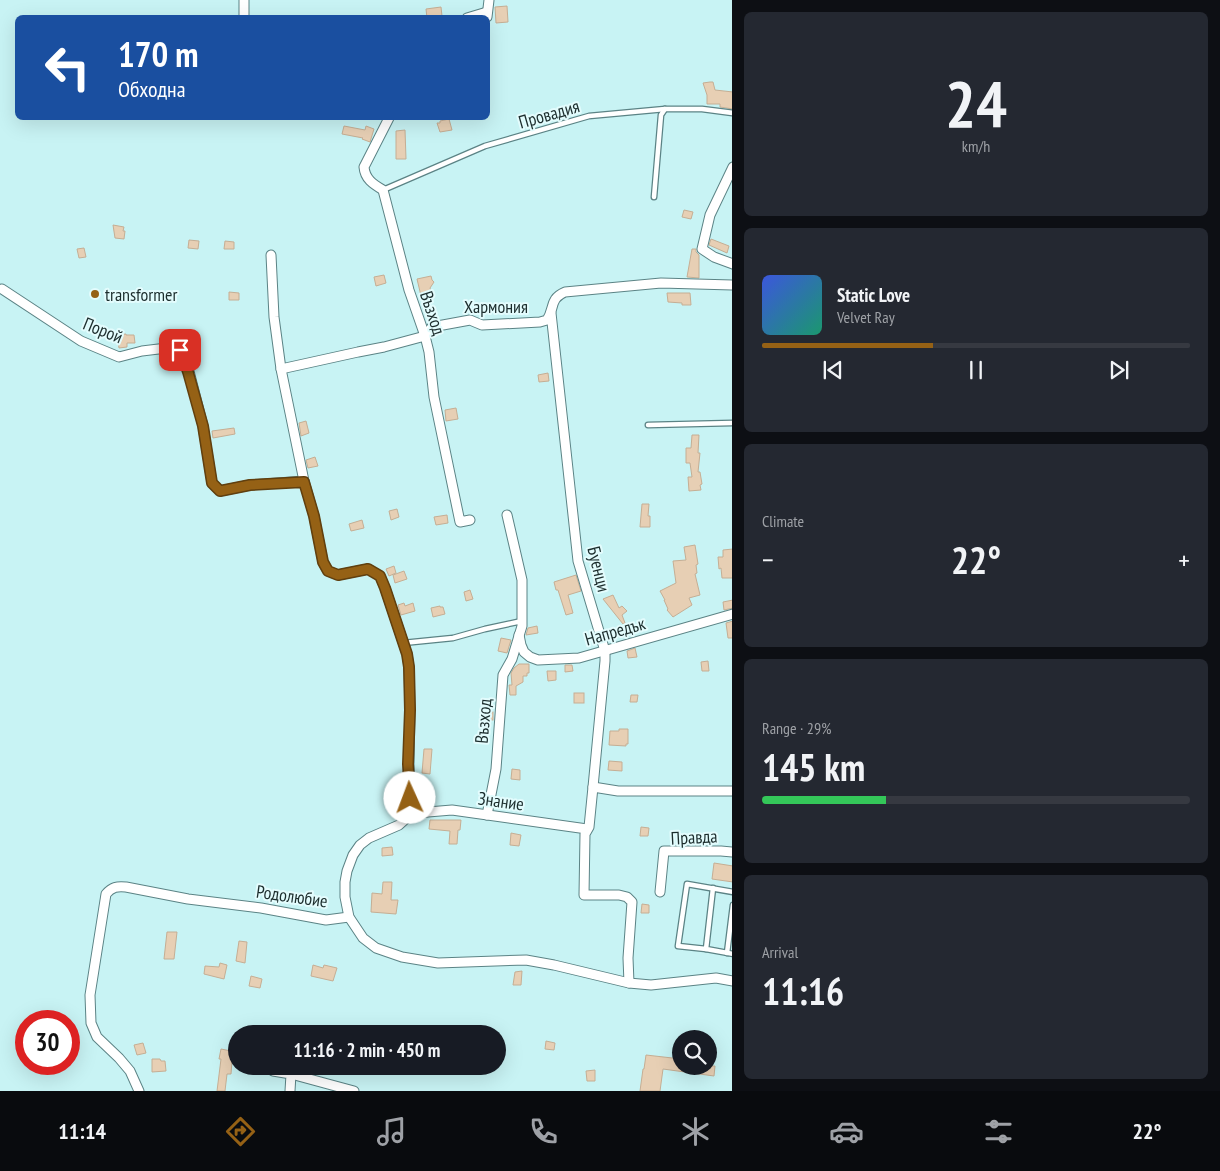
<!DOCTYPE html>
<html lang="en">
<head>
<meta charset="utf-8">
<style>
  :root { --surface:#171b24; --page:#242831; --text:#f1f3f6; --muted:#9ea1a6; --line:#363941; --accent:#956115 }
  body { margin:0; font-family:"PT Sans Narrow",sans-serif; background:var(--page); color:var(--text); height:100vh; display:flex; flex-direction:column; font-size:19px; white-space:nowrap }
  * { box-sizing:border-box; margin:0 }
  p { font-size:16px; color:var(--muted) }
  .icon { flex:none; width:28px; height:28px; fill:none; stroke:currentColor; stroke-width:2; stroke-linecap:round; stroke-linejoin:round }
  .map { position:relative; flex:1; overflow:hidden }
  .drawer { display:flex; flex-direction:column; gap:12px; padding:12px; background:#0d0f14; width:488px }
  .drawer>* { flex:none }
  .hud { position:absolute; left:15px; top:15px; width:475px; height:105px; border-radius:8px; box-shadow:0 5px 20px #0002; background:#1a4fa0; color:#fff; overflow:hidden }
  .buttons { position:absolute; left:672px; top:1030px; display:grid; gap:10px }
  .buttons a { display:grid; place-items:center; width:45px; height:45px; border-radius:50%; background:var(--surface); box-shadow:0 5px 20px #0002; font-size:25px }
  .speed { position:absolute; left:15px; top:1010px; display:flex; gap:10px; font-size:25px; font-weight:700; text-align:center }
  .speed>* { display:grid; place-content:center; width:65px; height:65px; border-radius:50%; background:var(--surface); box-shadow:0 5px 20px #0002; line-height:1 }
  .speed .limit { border:8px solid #d22; background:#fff; color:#111 }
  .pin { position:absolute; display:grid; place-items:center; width:42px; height:42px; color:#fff; margin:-21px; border-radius:10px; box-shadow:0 2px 8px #0006 }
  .me { position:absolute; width:55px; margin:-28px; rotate:358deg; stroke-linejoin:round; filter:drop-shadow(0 0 4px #0008) }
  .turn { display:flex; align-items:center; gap:18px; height:105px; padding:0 20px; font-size:22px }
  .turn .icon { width:65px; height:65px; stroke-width:2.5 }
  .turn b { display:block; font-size:35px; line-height:42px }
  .big { font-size:38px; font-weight:700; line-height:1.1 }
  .drawer .tile { flex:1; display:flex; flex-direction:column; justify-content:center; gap:8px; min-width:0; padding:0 18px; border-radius:8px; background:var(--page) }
  .drawer .dial { align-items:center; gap:0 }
  .dial b { font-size:65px; line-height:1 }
  .song { display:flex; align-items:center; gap:15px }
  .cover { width:60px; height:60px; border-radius:8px; background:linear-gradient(135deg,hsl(230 70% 55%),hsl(160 70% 35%)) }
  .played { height:5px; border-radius:2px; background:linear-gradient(90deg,var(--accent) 40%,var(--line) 40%) }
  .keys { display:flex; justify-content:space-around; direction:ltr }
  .heat { display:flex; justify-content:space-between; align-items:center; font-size:28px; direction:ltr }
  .charge { height:8px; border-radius:4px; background:linear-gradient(90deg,#34c759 29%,var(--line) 0) }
  .trip { position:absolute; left:228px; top:1025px; width:278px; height:50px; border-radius:25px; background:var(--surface); box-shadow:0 5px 20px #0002; font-weight:700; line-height:50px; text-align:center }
  .dock { display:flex; height:80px; justify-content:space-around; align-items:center; background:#090b0e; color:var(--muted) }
  .dock .icon { width:35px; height:35px }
  .dock .current { color:var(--accent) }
  .dock b { font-size:22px; color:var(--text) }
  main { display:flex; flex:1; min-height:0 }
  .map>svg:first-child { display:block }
</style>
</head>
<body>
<main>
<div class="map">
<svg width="733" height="1091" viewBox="0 0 733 1091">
  <rect width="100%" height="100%" fill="#c8f3f4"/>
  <g fill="#e7cfb4" stroke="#c5ae94">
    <polygon points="507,6 508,22 496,23 495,7"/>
    <polygon points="441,7 442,16 427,18 426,9"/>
    <polygon points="710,82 713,82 715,90 733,92 733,109 720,107 720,104 707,104 707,95 703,83"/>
    <polygon points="449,119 452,130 440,132 437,123 440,123 440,121"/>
    <polygon points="344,126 365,130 366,126 374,129 370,142 362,139 363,138 342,134"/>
    <polygon points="405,130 406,159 396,159 396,131"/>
    <polygon points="684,210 693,212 691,219 682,217"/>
    <polygon points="113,225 124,227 123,231 125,231 124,239 115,238"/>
    <polygon points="711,239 729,246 727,253 709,245"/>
    <polygon points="189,240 199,241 198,249 188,248"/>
    <polygon points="225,241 234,242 234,249 224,249"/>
    <polygon points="84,248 86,257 79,258 77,249"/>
    <polygon points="692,249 696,249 696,252 699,255 699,278 687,277"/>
    <polygon points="384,275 386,283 376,286 374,277"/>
    <polygon points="431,276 432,280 434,282 430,288 433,298 422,300 417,279"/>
    <polygon points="229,292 239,293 239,300 229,300"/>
    <polygon points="667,293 690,293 691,305 682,305 682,303 668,302"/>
    <polygon points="126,334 126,335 134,335 135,343 127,343 127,347 119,348 117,335"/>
    <polygon points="548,373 549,381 539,382 538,375"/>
    <polygon points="456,408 458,419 446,421 445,410"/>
    <polygon points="306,421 309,433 301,436 299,423"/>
    <polygon points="234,428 235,434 213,438 212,431"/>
    <polygon points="692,435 699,435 698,453 700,453 698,472 700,472 702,484 700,485 701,490 689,491 688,477 692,477 690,463 686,463 686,448 691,448"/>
    <polygon points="315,457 318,466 308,468 306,460"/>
    <polygon points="642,504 649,504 648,516 650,516 650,527 640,527"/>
    <polygon points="397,509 399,517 391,520 389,511"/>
    <polygon points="447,515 448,523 436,525 434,517"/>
    <polygon points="362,520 364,528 351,531 349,524"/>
    <polygon points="695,545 698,564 696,565 697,573 695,574 700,595 689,598 692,605 673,617 667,610 668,609 664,600 665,600 660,591 676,583 673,561 686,560 684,547"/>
    <polygon points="733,549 733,578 722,578 721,568 719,569 718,557 723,557 723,550"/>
    <polygon points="394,566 396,573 389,576 386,569"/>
    <polygon points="404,571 407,579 395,583 393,575"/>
    <polygon points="576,575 581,591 568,595 573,613 566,615 558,590 556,590 554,582"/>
    <polygon points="470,590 473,599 466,601 464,592"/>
    <polygon points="613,595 619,608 622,606 627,611 622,615 625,623 623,624 603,599"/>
    <polygon points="733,600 733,608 724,610 723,602"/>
    <polygon points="404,603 405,606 413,603 415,611 401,615 398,605"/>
    <polygon points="440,606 440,607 443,607 445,614 433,617 431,608"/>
    <polygon points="733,621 733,638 728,638 726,623"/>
    <polygon points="537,626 538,633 526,635 528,628"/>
    <polygon points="501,638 511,640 507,653 498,651"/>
    <polygon points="635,648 637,657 628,658 627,651"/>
    <polygon points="708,661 709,671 702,671 701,662"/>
    <polygon points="519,664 529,664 529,673 527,673 527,676 523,676 523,682 516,686 516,695 510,695 509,685 512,685 511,673 514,668"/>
    <polygon points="565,665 572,665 573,671 565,672"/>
    <polygon points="547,671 556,671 556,680 548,681"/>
    <rect x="574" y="693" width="10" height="10"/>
    <polygon points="631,695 638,695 637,702 630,702"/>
    <rect x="484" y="712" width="9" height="8"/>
    <polygon points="619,729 628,729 628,744 626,744 626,746 609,745 610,731 619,731"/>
    <polygon points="424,749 432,749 430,774 422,773"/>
    <polygon points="609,761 622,762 622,771 608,770"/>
    <polygon points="512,769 520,770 520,780 511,779"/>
    <rect x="419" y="793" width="10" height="9"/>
    <polygon points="430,820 461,820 460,830 458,830 457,844 449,844 450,831 429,829"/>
    <polygon points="641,827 649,828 648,836 640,836"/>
    <polygon points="511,833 521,835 519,846 510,845"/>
    <polygon points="392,847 393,855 382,856 382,848"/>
    <polygon points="714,863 733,866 733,882 712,879"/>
    <polygon points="383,882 392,882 391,900 398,900 396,914 371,912 372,893 382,894"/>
    <polygon points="642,904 649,905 649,913 641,913"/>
    <polygon points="167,932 177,932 174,959 164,959"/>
    <polygon points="239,941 247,942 245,963 236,961"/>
    <polygon points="220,963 227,965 224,979 204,974 205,966 219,967"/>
    <polygon points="313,965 323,968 324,965 337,968 333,981 311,976"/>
    <polygon points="522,971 521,985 513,985 515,972"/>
    <polygon points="251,976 262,979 260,988 249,986"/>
    <polygon points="546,1041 555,1043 554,1050 545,1049"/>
    <polygon points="143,1043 146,1053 137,1055 134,1045"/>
    <polygon points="221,1049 236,1052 236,1062 232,1061 231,1074 227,1074 225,1091 217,1091 221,1059 219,1059"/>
    <polygon points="646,1055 681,1059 681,1066 715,1066 714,1076 663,1069 660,1091 640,1091 643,1069 644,1069"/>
    <polygon points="152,1059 160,1059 161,1061 165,1061 166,1071 152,1072"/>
    <polygon points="595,1070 595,1081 587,1081 586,1071"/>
  </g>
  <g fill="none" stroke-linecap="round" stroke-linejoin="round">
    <defs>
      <g id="lane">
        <polyline points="383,190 485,146 589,116 665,109 702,109 733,113"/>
        <polyline points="654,197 661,115 665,109"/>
        <polyline points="648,425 733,423"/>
        <polyline points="403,643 453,638 485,629 522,621"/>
        <polyline points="713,888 706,949 733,954"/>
        <polyline points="706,949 678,946 687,884 733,892"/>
        <polyline points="727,953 733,905"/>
      </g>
      <g id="street">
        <polyline points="244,0 244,18"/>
        <polyline points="487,17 489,0"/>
        <polyline points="467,18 487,12"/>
        <path d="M389,118L364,167C365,179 373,184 383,190L409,290L425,336L429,352L434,397L460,522L470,520"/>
        <polyline points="733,167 710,215 702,249 714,257 733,264"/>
        <polyline points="271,255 274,317 281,369 304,481 314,516 323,562 328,571 338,575 368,569 380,576 385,588 407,654 409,667 410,710 409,764 410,815 399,825 369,838 360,845 353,855 347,871 345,882 345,897 349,917 363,938 376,948 402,957 438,963 526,960 554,965 629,983 651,985 716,978 733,981"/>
        <polyline points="2,289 81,341 119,357 142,351 175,347 180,350 189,371 203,426 212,483 220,491 250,485 304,481"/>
        <polyline points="551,313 578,561 605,651 605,661 593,787 589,827 585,834 584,895 619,895 627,897 632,902 628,958 629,983"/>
        <path d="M281,369L358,352L384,347L425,336L432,327L470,320L482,325L540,322L547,320C555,308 549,299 565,292L661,283L733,285"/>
        <polyline points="519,635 521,645 524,652 530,657 538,660 579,658 733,614"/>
        <polyline points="593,787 618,791 733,791"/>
        <polyline points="410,815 428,812 452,810 587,829"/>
        <polyline points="487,815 496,769 503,675 512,659 522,626 522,580 507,515"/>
        <polyline points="660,892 664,851 721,851 733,852"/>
        <polyline points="273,1071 291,1074 290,1091"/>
        <polyline points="291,1074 354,1091"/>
        <path d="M139,1091L130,1071L119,1058L97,1037L91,1023L90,995L106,894C112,887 117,886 126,887L188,899L261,908L326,920L349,917"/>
      </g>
    </defs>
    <use href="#lane" stroke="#5b8385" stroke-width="7"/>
    <use href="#street" stroke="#5b8385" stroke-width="11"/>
    <use href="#lane" stroke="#fff" stroke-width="4.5"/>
    <use href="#street" stroke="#fff" stroke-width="9"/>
  </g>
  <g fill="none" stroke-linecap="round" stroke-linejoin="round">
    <defs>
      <polyline id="route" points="180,350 188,372 203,426 212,483 220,491 250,485 304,482 314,516 323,562 328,571 338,575 368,569 380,576 385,588 407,654 409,667 410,710 408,764 410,798"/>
    </defs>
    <use href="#route" stroke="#613f0e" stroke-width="12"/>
    <use href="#route" stroke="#956115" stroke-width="9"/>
  </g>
  <circle fill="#956115" stroke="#e3fcfd" stroke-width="2" cx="95" cy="294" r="5"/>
  <g text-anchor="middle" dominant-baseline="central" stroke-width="4" stroke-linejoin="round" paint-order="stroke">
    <g font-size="18" fill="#1c2d2d" stroke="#e3fcfd">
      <text transform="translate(549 114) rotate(-16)">Провадия</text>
      <text x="496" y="306">Хармония</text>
      <text transform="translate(433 313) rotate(72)">Възход</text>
      <text transform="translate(103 330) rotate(22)">Порой</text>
      <text transform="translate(599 569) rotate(76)">Буенци</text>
      <text transform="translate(615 631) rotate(-16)">Напредък</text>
      <text transform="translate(483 721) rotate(-85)">Възход</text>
      <text transform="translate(501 801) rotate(8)">Знание</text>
      <text transform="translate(694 837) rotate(-3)">Правда</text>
      <text transform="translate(292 896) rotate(8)">Родолюбие</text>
    </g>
    <g font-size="18" fill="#1c2d2d" stroke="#e3fcfd" text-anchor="start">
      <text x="105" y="294">transformer</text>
    </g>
  </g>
</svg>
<div class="buttons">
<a><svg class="icon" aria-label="search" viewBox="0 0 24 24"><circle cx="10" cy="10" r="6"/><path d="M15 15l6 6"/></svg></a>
</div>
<div class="speed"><div class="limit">30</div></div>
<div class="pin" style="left:180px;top:350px;background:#d93025"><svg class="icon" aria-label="arrive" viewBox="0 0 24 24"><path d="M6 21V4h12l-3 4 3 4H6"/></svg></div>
<svg class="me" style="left:410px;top:798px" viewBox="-20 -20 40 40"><circle r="19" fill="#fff"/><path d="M0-13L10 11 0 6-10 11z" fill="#956115"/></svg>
<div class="trip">11:16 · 2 min · 450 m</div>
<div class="hud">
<div class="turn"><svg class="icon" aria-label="left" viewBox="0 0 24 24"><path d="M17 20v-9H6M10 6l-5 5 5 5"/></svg><div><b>170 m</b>Обходна</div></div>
</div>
</div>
<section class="drawer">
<div class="tile dial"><b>24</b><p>km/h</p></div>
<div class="tile">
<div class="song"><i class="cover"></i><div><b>Static Love</b><p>Velvet Ray</p></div></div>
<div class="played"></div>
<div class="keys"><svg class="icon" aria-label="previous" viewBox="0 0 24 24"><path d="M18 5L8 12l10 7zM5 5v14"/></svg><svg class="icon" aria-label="pause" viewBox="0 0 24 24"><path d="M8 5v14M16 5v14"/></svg><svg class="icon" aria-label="next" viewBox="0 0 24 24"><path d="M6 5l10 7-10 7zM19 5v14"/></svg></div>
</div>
<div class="tile"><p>Climate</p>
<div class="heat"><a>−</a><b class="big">22°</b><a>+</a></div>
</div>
<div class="tile"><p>Range · 29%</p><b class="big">145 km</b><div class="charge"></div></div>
<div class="tile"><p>Arrival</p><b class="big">11:16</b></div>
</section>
</main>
<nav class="dock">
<b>11:14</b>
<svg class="icon current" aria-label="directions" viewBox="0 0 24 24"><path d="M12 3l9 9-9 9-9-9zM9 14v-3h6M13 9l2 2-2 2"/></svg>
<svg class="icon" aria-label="music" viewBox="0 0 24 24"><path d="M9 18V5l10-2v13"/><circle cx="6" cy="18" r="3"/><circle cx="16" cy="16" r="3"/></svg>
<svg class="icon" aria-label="phone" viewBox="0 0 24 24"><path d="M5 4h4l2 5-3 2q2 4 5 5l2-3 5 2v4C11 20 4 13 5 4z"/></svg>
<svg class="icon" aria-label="climate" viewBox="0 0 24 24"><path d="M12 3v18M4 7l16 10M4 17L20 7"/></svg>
<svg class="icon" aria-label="car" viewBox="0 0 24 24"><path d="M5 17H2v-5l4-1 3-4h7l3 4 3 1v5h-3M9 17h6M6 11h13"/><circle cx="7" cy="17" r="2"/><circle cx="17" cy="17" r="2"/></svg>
<svg class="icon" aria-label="filters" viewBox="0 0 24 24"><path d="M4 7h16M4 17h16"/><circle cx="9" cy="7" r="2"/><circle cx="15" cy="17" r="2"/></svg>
<b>22°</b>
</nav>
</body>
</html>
